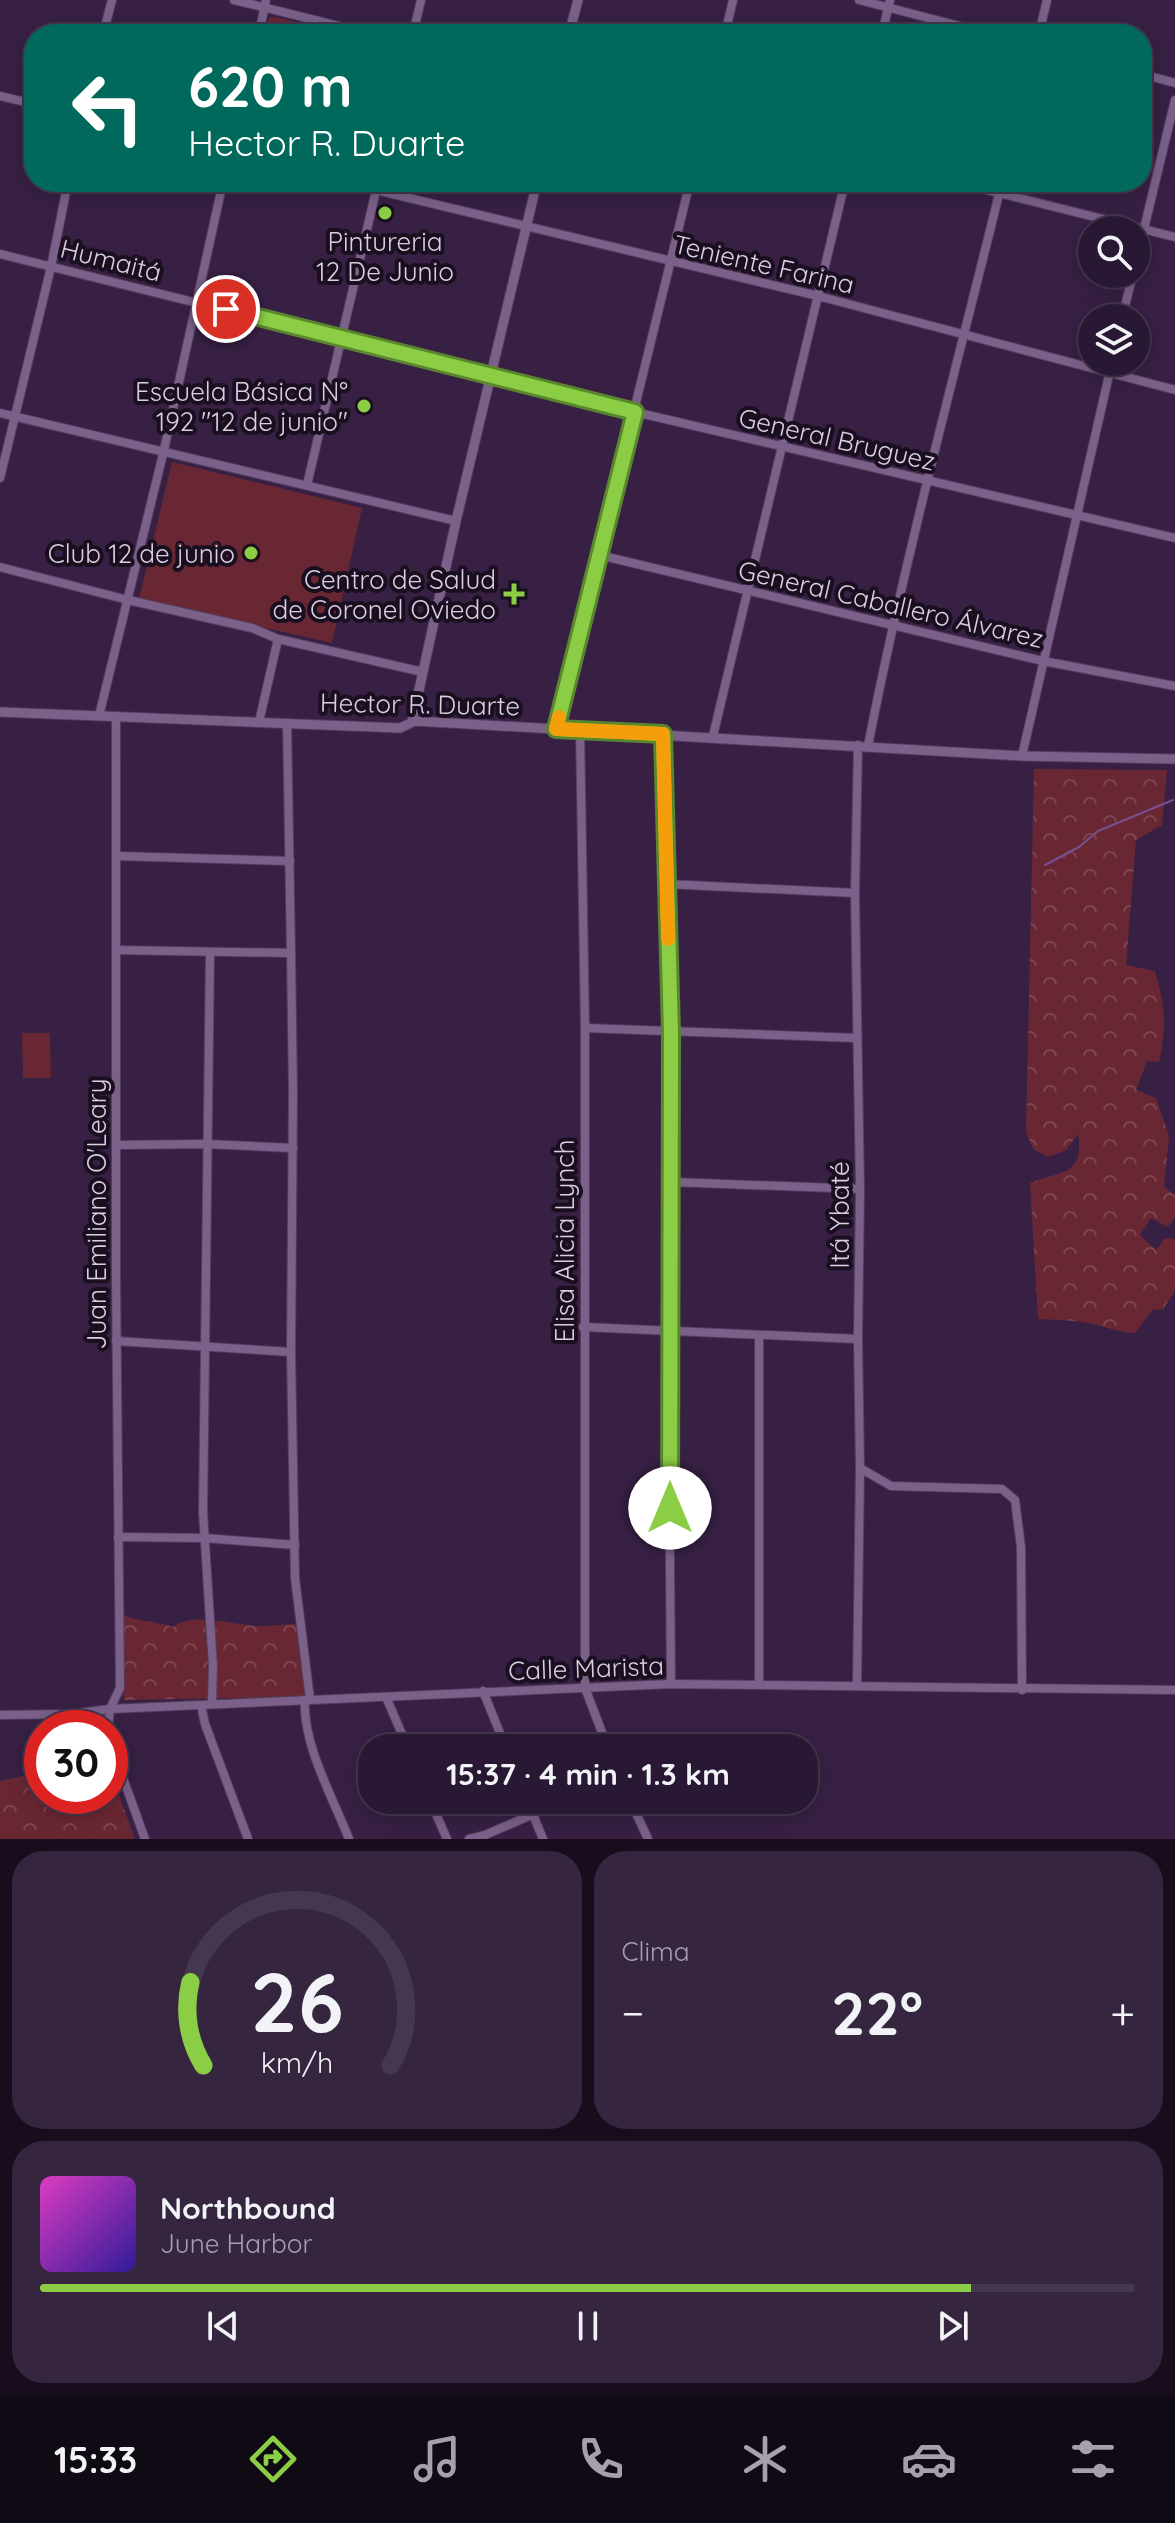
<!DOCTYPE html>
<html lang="es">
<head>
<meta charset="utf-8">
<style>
  :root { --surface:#291833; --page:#35253f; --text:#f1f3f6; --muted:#a5a0ac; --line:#45374e; --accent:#8bce46 }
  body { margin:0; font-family:Quicksand,sans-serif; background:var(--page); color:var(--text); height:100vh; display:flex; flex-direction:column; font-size:30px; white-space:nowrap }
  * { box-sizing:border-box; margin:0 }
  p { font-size:26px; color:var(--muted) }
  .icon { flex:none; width:44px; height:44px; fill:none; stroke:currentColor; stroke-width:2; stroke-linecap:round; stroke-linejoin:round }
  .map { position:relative; height:1839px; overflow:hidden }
  .side { display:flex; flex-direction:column; gap:12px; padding:12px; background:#170d1c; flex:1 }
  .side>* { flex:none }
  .top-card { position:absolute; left:24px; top:24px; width:1128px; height:168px; border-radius:32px; box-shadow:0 4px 20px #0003,0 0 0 2px var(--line); background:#00695c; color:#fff; overflow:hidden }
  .tools { position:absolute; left:1078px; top:216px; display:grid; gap:16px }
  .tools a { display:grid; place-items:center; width:72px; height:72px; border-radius:50%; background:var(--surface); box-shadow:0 4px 20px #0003,0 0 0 2px var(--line); font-size:40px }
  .speed { position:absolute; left:24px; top:1710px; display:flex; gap:16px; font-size:40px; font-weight:700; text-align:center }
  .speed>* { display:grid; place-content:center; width:104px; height:104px; border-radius:50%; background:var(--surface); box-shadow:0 4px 20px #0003,0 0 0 2px var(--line); line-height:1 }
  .speed .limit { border:12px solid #d22; background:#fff; color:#111 }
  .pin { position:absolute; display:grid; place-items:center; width:68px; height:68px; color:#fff; margin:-34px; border:4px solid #fff; border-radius:50%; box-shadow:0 2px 8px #0007 }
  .me { position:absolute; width:88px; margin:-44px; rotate:0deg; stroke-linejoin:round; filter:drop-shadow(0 0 6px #0008) }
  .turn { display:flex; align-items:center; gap:28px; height:168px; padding:0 32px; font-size:36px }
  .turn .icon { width:104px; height:104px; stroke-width:2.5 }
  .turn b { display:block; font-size:56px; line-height:68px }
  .big { font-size:60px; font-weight:800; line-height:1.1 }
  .side .widget { flex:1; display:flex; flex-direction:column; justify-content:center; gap:12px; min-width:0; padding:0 28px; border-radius:32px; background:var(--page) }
  .side .dial { align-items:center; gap:0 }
  .dial svg { height:208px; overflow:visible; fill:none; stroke:var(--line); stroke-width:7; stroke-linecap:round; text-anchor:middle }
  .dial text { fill:var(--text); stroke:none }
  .song { display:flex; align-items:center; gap:24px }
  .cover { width:96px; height:96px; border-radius:12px; background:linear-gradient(135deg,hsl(310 70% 55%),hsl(250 70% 35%)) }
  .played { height:8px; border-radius:4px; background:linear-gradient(90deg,var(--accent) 85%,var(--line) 85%) }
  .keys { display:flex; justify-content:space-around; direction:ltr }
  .heat { display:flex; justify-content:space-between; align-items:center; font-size:44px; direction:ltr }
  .side .tiles { flex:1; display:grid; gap:12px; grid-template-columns:1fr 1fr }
  .widget:last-child { grid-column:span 2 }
  .trip { position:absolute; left:358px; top:1734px; width:460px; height:80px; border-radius:32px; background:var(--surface); box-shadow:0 4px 20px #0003,0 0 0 2px var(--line); font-weight:800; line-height:80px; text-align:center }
  .menu { display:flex; height:128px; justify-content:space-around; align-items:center; background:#100a14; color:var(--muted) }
  .menu .icon { width:56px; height:56px }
  .menu .active { color:var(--accent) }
  .menu b { font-size:36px; color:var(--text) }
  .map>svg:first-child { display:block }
</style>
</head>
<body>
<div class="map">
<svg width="1175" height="1839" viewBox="0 0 1175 1839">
  <defs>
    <pattern id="forest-crowns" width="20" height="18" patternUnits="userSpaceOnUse" patternTransform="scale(2)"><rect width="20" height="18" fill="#692733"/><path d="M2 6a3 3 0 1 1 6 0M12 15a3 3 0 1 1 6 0" fill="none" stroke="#7e4550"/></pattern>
  </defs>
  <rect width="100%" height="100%" fill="#372044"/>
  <g fill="#692733">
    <polygon points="275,17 347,34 264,34 269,18"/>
    <polygon points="172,462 362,508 332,643 139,599"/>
    <polygon points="22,1033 50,1033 51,1078 23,1078"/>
  </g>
  <g fill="url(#forest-crowns)">
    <path d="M1034,769L1167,770L1162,825L1136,840L1126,965L1155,971C1165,1006 1167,1026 1159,1062L1147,1061L1136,1090L1156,1098L1169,1136L1164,1187L1175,1195V1217L1168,1227L1151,1218L1140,1235L1156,1250L1165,1238L1175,1239V1291L1163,1309L1152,1310L1135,1333C1117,1332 1113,1329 1097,1325C1078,1320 1057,1320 1038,1319L1030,1183C1060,1171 1085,1176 1078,1134L1066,1150L1048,1157L1033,1149L1026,1132Z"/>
    <path d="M122,1614C132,1621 157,1621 173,1627C195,1611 232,1626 259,1626C273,1626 288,1624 303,1624L308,1697L124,1700Z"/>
    <polygon points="44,1713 91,1718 94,1728 45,1728"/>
    <polygon points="110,1770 135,1839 0,1839 0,1781 42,1772 42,1796 110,1796"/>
  </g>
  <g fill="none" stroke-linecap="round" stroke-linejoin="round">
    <polyline stroke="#784f90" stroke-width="2" points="1045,865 1079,847 1098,831 1173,800"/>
    <defs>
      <g id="minor">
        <polyline points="234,0 371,34"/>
        <polyline points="859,0 990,34"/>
        <polyline points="103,34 112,0"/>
        <polyline points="259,34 266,0"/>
        <polyline points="413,34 421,0"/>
        <polyline points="725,34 733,0"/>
        <polyline points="882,34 890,0"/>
        <polyline points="1039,34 1047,0"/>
        <polyline points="1142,74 1175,83"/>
        <polyline points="0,96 34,104"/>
        <polyline points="342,182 818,296 1175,390"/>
        <polyline points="955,182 1175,237"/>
        <polyline points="0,254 635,412 1175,538"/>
        <polyline points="1136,262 1175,100"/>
        <polyline points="1122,318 1133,274"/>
        <polyline points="0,413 456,521"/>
        <polyline points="0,478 51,267 68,182"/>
        <polyline points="307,485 378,182"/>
        <polyline points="599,555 1043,661 1175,686"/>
        <polyline points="0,567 128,600 252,628 278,639 423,672"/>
        <polyline points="99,716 164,450 223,182"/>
        <polyline points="259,722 278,639"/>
        <polyline points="556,729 690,182"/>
        <polyline points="580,729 585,1028 585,1688 608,1748"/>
        <polyline points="663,734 671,1033 668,1331 671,1684"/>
        <polyline points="713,736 845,182"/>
        <path d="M868,746C905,556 956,370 1002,182"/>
        <polyline points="1022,756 1112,362"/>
        <polyline points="116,856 290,861"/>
        <polyline points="667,884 855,893"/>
        <polyline points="116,950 291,953 287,723"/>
        <polyline points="210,952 203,1512 213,1666 212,1704"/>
        <polyline points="291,953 293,1092 291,1352 295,1578 310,1699"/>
        <polyline points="585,1028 856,1038"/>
        <polyline points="116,1145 206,1144 293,1148"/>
        <polyline points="671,1182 860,1189"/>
        <polyline points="583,1327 858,1339"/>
        <polyline points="116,1341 291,1352"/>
        <polyline points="860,1468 891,1486 1002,1489 1015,1500 1021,1547 1022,1690"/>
        <polyline points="118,1537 204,1538 295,1545"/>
        <polyline points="759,1684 759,1335"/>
        <polyline points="857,1685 860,1468 858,1339 860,1189 855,893 858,745"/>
        <polyline points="483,1691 506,1748"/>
        <polyline points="386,1697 408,1748"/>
        <path d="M305,1700C302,1743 333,1798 349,1839"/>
        <polyline points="201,1705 205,1724 248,1839"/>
        <polyline points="0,1715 71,1714 110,1709 671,1684 1175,1690"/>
        <polyline points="108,1728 110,1709 120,1688 116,1276 116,716"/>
        <polyline points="110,1742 145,1839"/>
        <polyline points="430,1800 447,1839"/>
        <polyline points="527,1800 543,1839"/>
        <polyline points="630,1800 648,1839"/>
        <polyline points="469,1839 485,1835 566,1800"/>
      </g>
      <g id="tertiary">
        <polyline points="569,34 578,0"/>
        <polyline points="0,712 400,728 415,721 1022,756 1175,759"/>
        <polyline points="412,722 456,521 537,182"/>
      </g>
    </defs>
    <use href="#minor" stroke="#533e5e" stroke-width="10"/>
    <use href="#tertiary" stroke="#533e5e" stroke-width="11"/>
    <use href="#minor" stroke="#7b618a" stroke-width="8"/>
    <use href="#tertiary" stroke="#7b618a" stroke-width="9"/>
  </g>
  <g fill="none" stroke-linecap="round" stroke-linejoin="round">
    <defs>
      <polyline id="route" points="226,309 635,412 556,729 663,734 671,1033 670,1508"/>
    </defs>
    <use href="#route" stroke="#5a862e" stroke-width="20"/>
    <use href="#route" stroke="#8bce46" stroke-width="14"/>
    <polyline stroke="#f59e0b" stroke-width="14" points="559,717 556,729 663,734 668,939"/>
  </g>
  <g fill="#8bce46" stroke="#190f1f" stroke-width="3">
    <circle cx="385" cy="213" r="8"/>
    <circle cx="364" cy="406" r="8"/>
    <circle cx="251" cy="553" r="8"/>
    <path d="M510 582h8v8h8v8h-8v8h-8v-8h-8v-8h8z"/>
  </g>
  <g text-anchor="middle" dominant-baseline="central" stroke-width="8" stroke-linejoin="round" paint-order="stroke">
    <g font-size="26" fill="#dbcde4" stroke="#190f1f" text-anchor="end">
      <text x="385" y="241" text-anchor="middle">Pintureria<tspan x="385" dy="30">12 De Junio</tspan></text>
      <text x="348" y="391">Escuela Básica N°<tspan x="348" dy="30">192 "12 de junio"</tspan></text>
      <text x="235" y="553">Club 12 de junio</text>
      <text x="496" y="579">Centro de Salud<tspan x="496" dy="30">de Coronel Oviedo</tspan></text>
    </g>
    <g font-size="26" fill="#dbcde4" stroke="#190f1f">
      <text transform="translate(111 260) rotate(14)">Humaitá</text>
      <text transform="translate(764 264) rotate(13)">Teniente Farina</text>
      <text transform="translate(837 439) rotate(13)">General Bruguez</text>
      <text transform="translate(891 604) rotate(13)">General Caballero Álvarez</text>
      <text transform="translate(420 704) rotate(1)">Hector R. Duarte</text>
      <text transform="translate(96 1214) rotate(-90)">Juan Emiliano O'Leary</text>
      <text transform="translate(839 1215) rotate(-90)">Itá Ybaté</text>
      <text transform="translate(564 1241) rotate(-90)">Elisa Alicia Lynch</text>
      <text transform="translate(586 1668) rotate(-2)">Calle Marista</text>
    </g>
  </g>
</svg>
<div class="tools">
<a><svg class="icon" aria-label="search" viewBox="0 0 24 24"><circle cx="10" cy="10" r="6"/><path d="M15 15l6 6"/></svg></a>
<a><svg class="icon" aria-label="layers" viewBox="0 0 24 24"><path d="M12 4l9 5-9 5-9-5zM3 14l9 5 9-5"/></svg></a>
</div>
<div class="speed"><div class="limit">30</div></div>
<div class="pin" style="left:226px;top:309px;background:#d93025"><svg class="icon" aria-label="arrive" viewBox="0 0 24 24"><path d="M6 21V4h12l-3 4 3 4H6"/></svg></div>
<svg class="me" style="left:670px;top:1508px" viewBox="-20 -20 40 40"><circle r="19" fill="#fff"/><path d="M0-13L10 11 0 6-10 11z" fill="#8bce46"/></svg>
<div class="trip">15:37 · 4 min · 1.3 km</div>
<div class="top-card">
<div class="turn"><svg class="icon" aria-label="left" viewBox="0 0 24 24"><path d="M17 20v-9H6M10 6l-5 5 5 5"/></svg><div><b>620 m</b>Hector R. Duarte</div></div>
</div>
</div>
<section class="side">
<div class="tiles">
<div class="widget dial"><svg viewBox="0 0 100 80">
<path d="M14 69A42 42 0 1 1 86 69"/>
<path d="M14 69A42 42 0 0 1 9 37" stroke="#8bce46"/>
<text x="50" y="56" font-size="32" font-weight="700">26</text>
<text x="50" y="72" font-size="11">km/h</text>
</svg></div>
<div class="widget"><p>Clima</p>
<div class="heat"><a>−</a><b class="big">22°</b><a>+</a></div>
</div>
<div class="widget">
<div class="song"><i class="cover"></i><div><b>Northbound</b><p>June Harbor</p></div></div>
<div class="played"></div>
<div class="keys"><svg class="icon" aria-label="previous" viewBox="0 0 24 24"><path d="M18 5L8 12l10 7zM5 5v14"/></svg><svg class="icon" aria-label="pause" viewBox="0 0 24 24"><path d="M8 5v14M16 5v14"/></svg><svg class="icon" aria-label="next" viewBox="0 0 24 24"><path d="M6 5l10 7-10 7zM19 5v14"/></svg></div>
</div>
</div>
</section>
<nav class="menu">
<b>15:33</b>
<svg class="icon active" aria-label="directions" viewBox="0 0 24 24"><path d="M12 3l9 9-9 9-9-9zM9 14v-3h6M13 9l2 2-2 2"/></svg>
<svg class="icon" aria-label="music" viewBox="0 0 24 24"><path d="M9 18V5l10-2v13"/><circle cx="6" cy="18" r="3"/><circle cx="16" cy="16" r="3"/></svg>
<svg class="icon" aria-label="phone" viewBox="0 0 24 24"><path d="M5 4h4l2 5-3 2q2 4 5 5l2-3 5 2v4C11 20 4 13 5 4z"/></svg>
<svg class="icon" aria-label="climate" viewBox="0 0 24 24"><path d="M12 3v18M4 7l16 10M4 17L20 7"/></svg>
<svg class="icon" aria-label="car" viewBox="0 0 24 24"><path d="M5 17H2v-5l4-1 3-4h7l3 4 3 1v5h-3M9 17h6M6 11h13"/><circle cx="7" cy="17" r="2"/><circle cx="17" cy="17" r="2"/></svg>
<svg class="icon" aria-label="filters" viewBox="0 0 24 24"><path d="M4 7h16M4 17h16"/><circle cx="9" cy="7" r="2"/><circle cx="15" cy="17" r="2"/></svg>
</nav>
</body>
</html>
